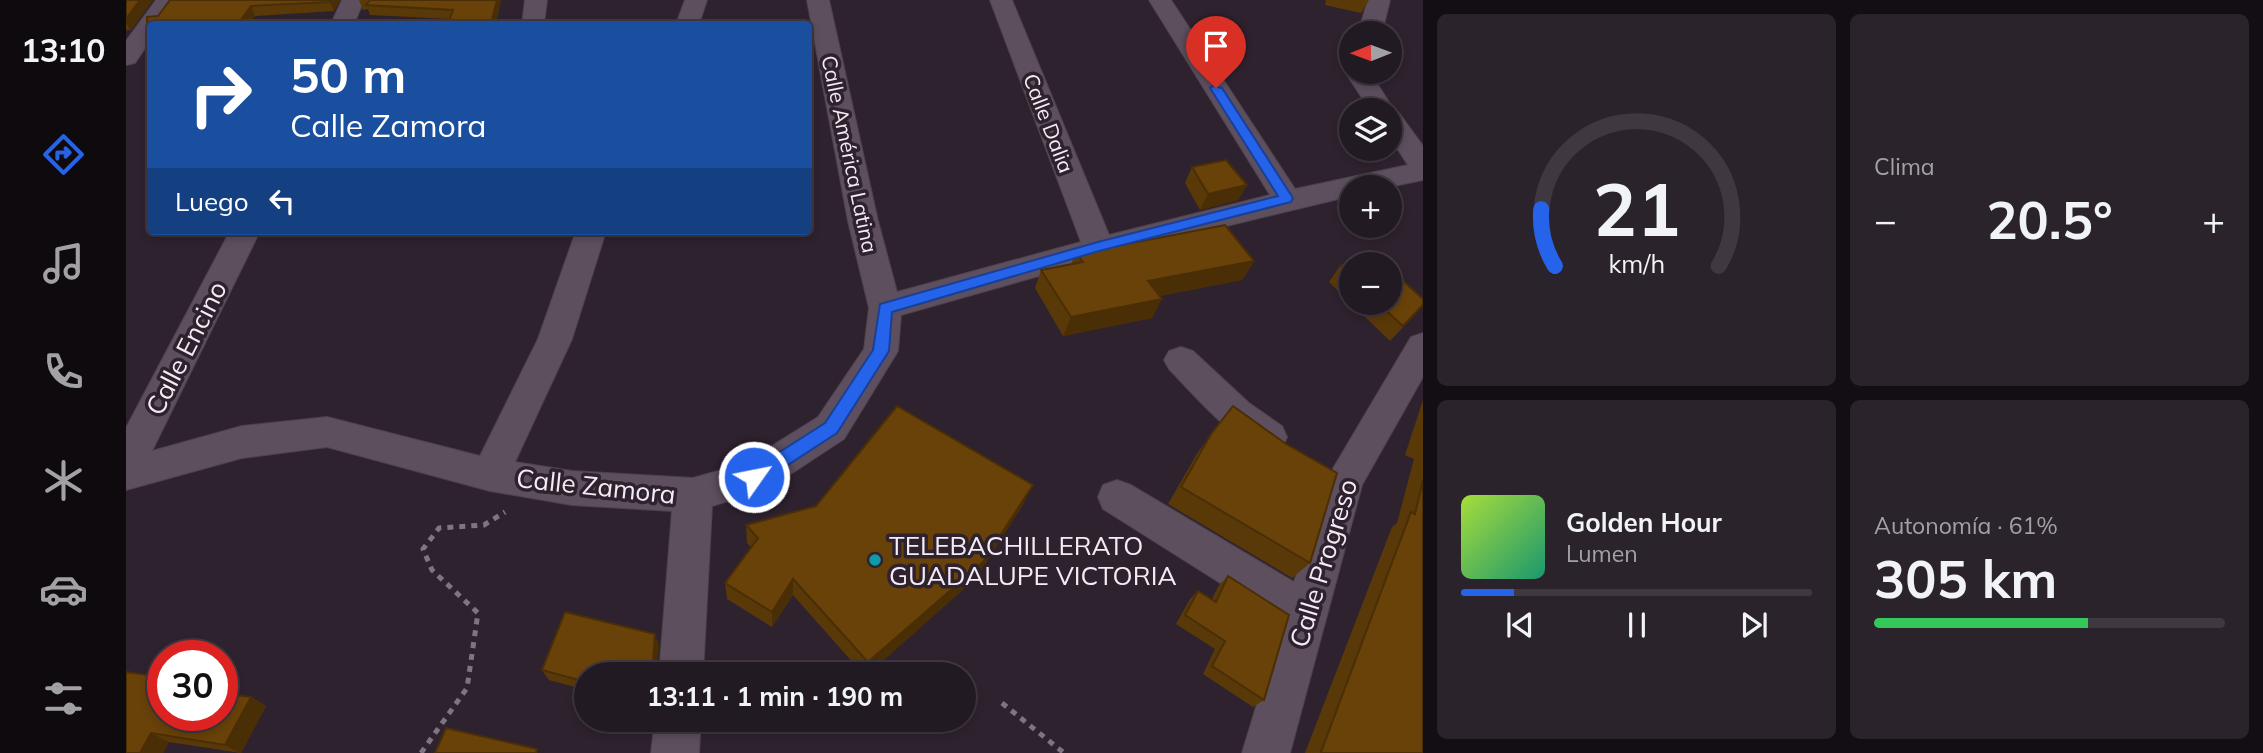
<!DOCTYPE html>
<html lang="es">
<head>
<meta charset="utf-8">
<style>
  :root { --surface:#221a23; --page:#2a232b; --text:#f1f3f6; --muted:#a2a1a6; --line:#3f3841; --accent:#2563eb }
  body { margin:0; font-family:Mulish,sans-serif; background:var(--page); color:var(--text); height:100vh; display:flex; flex-direction:column; font-size:26px; white-space:nowrap }
  * { box-sizing:border-box; margin:0 }
  p { font-size:23px; color:var(--muted) }
  .icon { flex:none; width:38px; height:38px; fill:none; stroke:currentColor; stroke-width:2; stroke-linecap:round; stroke-linejoin:round }
  .map { position:relative; flex:1; overflow:hidden }
  .side { display:flex; flex-direction:column; gap:14px; padding:14px; background:#130e13; width:840px }
  .side>* { flex:none }
  .banner { position:absolute; left:21px; top:21px; width:665px; height:214px; border-radius:7px; box-shadow:0 4px 10px #0003,0 0 0 2px var(--line); background:#1a4fa0; color:#fff; overflow:hidden }
  .needle { width:46px; rotate:269deg }
  .fabs { position:absolute; left:1213px; top:21px; display:grid; gap:14px }
  .fabs a { display:grid; place-items:center; width:63px; height:63px; border-radius:50%; background:var(--surface); box-shadow:0 4px 10px #0003,0 0 0 2px var(--line); font-size:35px }
  .speed { position:absolute; left:21px; top:640px; display:flex; gap:14px; font-size:35px; font-weight:700; text-align:center }
  .speed>* { display:grid; place-content:center; width:91px; height:91px; border-radius:50%; background:var(--surface); box-shadow:0 4px 10px #0003,0 0 0 2px var(--line); line-height:1 }
  .speed .limit { border:10px solid #d22; background:#fff; color:#111 }
  .pin { position:absolute; display:grid; place-items:center; width:60px; height:60px; color:#fff; margin:-72px -30px; border-radius:50% 50% 50% 0; rotate:-45deg; box-shadow:0 0 7px #0007 }
  .pin .icon { rotate:45deg }
  .me { position:absolute; width:77px; margin:-38px; rotate:57deg; stroke-linejoin:round; filter:drop-shadow(0 0 5px #0008) }
  .turn { display:flex; align-items:center; gap:24px; height:147px; padding:0 28px; font-size:32px }
  .turn .icon { width:91px; height:91px; stroke-width:2.5 }
  .turn b { display:block; font-size:49px; line-height:60px }
  .then { display:flex; align-items:center; height:66px; padding:0 28px; background:#0003; gap:14px; font-size:26px }
  .big { font-size:52px; font-weight:700; line-height:1.1 }
  .side .widget { flex:1; display:flex; flex-direction:column; justify-content:center; gap:10px; min-width:0; padding:0 24px; border-radius:10px; background:var(--page) }
  .side .dial { align-items:center; gap:0 }
  .dial svg { height:182px; overflow:visible; fill:none; stroke:var(--line); stroke-width:7; stroke-linecap:round; text-anchor:middle }
  .dial text { fill:var(--text); stroke:none }
  .song { display:flex; align-items:center; gap:21px }
  .cover { width:84px; height:84px; border-radius:10px; background:linear-gradient(135deg,hsl(80 70% 55%),hsl(160 70% 35%)) }
  .played { height:7px; border-radius:4px; background:linear-gradient(90deg,var(--accent) 15%,var(--line) 15%) }
  .keys { display:flex; justify-content:space-around; direction:ltr }
  .heat { display:flex; justify-content:space-between; align-items:center; font-size:38px; direction:ltr }
  .charge { height:10px; border-radius:5px; background:linear-gradient(90deg,#34c759 61%,var(--line) 0) }
  .side .tiles { flex:1; display:grid; gap:14px; grid-template-columns:repeat(2,1fr) }
  .trip { position:absolute; left:448px; top:662px; width:402px; height:70px; border-radius:35px; background:var(--surface); box-shadow:0 4px 10px #0003,0 0 0 2px var(--line); font-weight:700; line-height:70px; text-align:center }
  main { display:flex; flex:1; min-height:0 }
  .menu { display:flex; flex-direction:column; width:126px; justify-content:space-around; align-items:center; background:#0e0a0e; color:var(--muted) }
  .menu .icon { width:49px; height:49px }
  .menu .selected { color:var(--accent) }
  .menu b { font-size:32px; color:var(--text) }
  .map>svg:first-child { display:block }
</style>
</head>
<body>
<main>
<nav class="menu">
<b>13:10</b>
<svg class="icon selected" aria-label="directions" viewBox="0 0 24 24"><path d="M12 3l9 9-9 9-9-9zM9 14v-3h6M13 9l2 2-2 2"/></svg>
<svg class="icon" aria-label="music" viewBox="0 0 24 24"><path d="M9 18V5l10-2v13"/><circle cx="6" cy="18" r="3"/><circle cx="16" cy="16" r="3"/></svg>
<svg class="icon" aria-label="phone" viewBox="0 0 24 24"><path d="M5 4h4l2 5-3 2q2 4 5 5l2-3 5 2v4C11 20 4 13 5 4z"/></svg>
<svg class="icon" aria-label="climate" viewBox="0 0 24 24"><path d="M12 3v18M4 7l16 10M4 17L20 7"/></svg>
<svg class="icon" aria-label="car" viewBox="0 0 24 24"><path d="M5 17H2v-5l4-1 3-4h7l3 4 3 1v5h-3M9 17h6M6 11h13"/><circle cx="7" cy="17" r="2"/><circle cx="17" cy="17" r="2"/></svg>
<svg class="icon" aria-label="filters" viewBox="0 0 24 24"><path d="M4 7h16M4 17h16"/><circle cx="9" cy="7" r="2"/><circle cx="15" cy="17" r="2"/></svg>
</nav>
<div class="map">
<svg width="1297" height="753" viewBox="0 0 1297 753">
  <rect width="100%" height="100%" fill="#2e222f"/>
  <g fill="none" stroke-linecap="round" stroke-linejoin="round">
    <defs>
      <g id="street">
        <polygon points="30,0 53,0 36,24 24,24 24,41 9,63 0,65 0,41"/>
        <polygon points="216,0 238,0 228,24 205,24"/>
        <polygon points="399,0 421,0 418,24 396,24"/>
        <polygon points="559,0 581,0 573,24 550,24"/>
        <polygon points="681,0 703,0 752,221 771,292 955,242 864,0 886,0 983,235 1144,195 1023,0 1045,0 1169,189 1282,165 1264,138 1264,110 1244,110 1219,72 1225,66 1225,72 1244,72 1269,112 1273,113 1297,146 1297,180 1263,187 1225,187 1225,196 1026,244 775,315 772,351 718,439 642,489 586,506 577,674 533,674 546,511 446,505 364,491 201,447 116,458 0,490 0,428 104,231 134,231 26,451 116,426 201,417 354,456 412,339 450,231 480,231 446,339 389,462 446,471 567,478 617,464 692,417 738,349 743,308 722,221"/>
        <polygon points="1242,0 1264,0 1256,33 1232,33"/>
        <polygon points="1297,333 1297,377 1236,485 1164,753 1116,753 1156,622 977,509 972,497 977,485 991,480 1005,485 1168,582 1199,482 1285,337"/>
        <path d="M1055,347L1067,351L1123,403L1156,426L1161,437L1156,448C1151,450 1146,452 1140,451C1113,447 1063,390 1043,369L1038,360L1043,351Z"/>
        <polygon points="529,719 575,719 573,753 525,753"/>
      </g>
    </defs>
    <use href="#street" stroke="#4b414c" stroke-width="2"/>
    <g stroke="#7f7580" stroke-width="5" stroke-dasharray="6 6" stroke-linecap="butt">
      <polyline points="876,703 938,753"/>
      <polyline points="295,753 341,688 352,613 306,570 297,549 313,528 358,525 379,512"/>
    </g>
    <use href="#street" fill="#5d4f5e" fill-rule="evenodd"/>
  </g>
  <g fill="#5a3908">
    <polygon points="0,0 27,0 5,30 0,30"/>
    <polygon points="44,0 214,0 208,11 129,16 123,24 24,24 24,28 21,22 32,16"/>
    <polygon points="233,0 375,0 370,24 322,24 324,19 244,15 242,9 237,10"/>
    <polygon points="1200,0 1243,0 1235,13 1199,5"/>
    <polygon points="1066,167 1121,185 1112,200 1074,210 1059,183"/>
    <polygon points="996,245 1128,261 1116,280 1033,296 1026,318 937,336 909,288 915,270 945,264 950,252"/>
    <polygon points="1225,264 1225,303 1264,303 1297,306 1264,341 1203,282 1214,266"/>
    <polygon points="1297,400 1297,753 1179,753 1266,527 1271,523 1288,459 1279,455"/>
    <polygon points="1107,406 1184,563 1166,578 1042,504 1072,452"/>
    <polygon points="898,503 850,578 742,674 737,674 667,595 646,627 601,599 599,583 625,547 621,543 620,525"/>
    <polygon points="1102,576 1138,700 1127,707 1077,674 1089,649 1050,624 1064,599 1072,591 1086,599 1093,585"/>
    <polygon points="533,645 531,665 539,674 460,674 460,690 423,680 416,670"/>
    <polygon points="125,697 140,706 115,753 43,742 37,753 0,753 37,716"/>
  </g>
  <g fill="#4a2e06">
    <polygon points="14,0 27,0 5,30 0,23 0,19"/>
    <polygon points="205,0 214,0 208,11 204,2"/>
    <polygon points="371,0 375,0 370,24 365,24"/>
    <polygon points="125,6 129,16 123,24 112,24"/>
    <polygon points="1121,185 1112,200 1074,210 1082,194"/>
    <polygon points="1128,261 1116,280 1013,300 1022,281"/>
    <polygon points="1036,299 1026,318 937,336 945,317"/>
    <polygon points="907,485 898,503 850,578 742,674 739,674 742,662"/>
    <polygon points="667,579 667,595 646,627 646,612"/>
    <polygon points="529,634 533,645 530,674 527,664"/>
    <polygon points="125,697 140,706 115,753 113,753 99,745"/>
    <polygon points="25,733 43,742 37,753 14,753"/>
  </g>
  <g fill="#694209" stroke="#4a2e06" stroke-width="2">
    <polygon points="0,0 14,0 0,19"/>
    <polygon points="44,0 205,0 204,2 125,6 112,24 51,24 21,22 21,17 32,16"/>
    <polygon points="244,0 371,0 365,24 322,24 327,10 240,5"/>
    <polygon points="1100,160 1121,185 1082,194 1066,167"/>
    <polygon points="1099,225 1128,261 1022,281 1036,299 945,317 915,270 957,262 950,252 977,244 993,241 996,245"/>
    <polygon points="1247,254 1259,264 1225,264 1225,277 1214,266"/>
    <polygon points="1264,269 1297,299 1297,305 1277,326 1252,303 1264,303"/>
    <polygon points="771,406 907,485 857,562 742,662 667,579 646,612 599,583 632,538 620,525 690,506"/>
    <polygon points="1107,406 1160,444 1211,473 1184,563 1055,487 1085,434"/>
    <polygon points="1297,480 1297,753 1197,753 1195,752 1285,512 1289,514"/>
    <polygon points="1102,576 1163,615 1138,700 1086,666 1099,641 1059,615 1072,591 1090,602"/>
    <polygon points="439,612 529,634 527,664 537,666 534,674 515,674 494,669 493,674 460,674 460,682 416,670"/>
    <polygon points="0,672 37,677 37,716 96,716 96,693 125,697 99,745 25,733 14,753 0,753"/>
    <polygon points="320,728 411,749 410,753 309,753"/>
  </g>
  <polygon fill="#2563eb" stroke="#184099" stroke-width="2" points="1086,86 1096,88 1167,198 1165,202 973,251 766,312 763,351 711,433 634,483 622,483 619,477 622,472 699,423 747,350 754,304 972,242 1152,196 1084,88"/>
  <circle fill="#0f9aa8" stroke="#2e222f" stroke-width="2.5" cx="749" cy="560" r="7"/>
  <g text-anchor="middle" dominant-baseline="central" stroke-width="7" stroke-linejoin="round" paint-order="stroke">
    <g font-size="21" fill="#f4ecf5" stroke="#2e222f">
      <text transform="translate(923 123) rotate(69)">Calle Dalia</text>
      <text transform="translate(724 154) rotate(78)">Calle América Latina</text>
    </g>
    <g font-size="26" fill="#f4ecf5" stroke="#2e222f">
      <text transform="translate(60 348) rotate(-63)">Calle Encino</text>
      <text transform="translate(470 486) rotate(6)">Calle Zamora</text>
      <text transform="translate(1197 563) rotate(-73)">Calle Progreso</text>
    </g>
    <g font-size="26" fill="#f4ecf5" stroke="#2e222f" text-anchor="start">
      <text x="763" y="545">TELEBACHILLERATO<tspan x="763" dy="30">GUADALUPE VICTORIA</tspan></text>
    </g>
  </g>
</svg>
<div class="fabs">
<a><svg class="needle" viewBox="-14 -14 28 28"><path d="M0-13l5 13h-10z" fill="#e53935"/><path d="M0 13l5-13h-10z" fill="#a2a1a6"/></svg></a>
<a><svg class="icon" aria-label="layers" viewBox="0 0 24 24"><path d="M12 4l9 5-9 5-9-5zM3 14l9 5 9-5"/></svg></a>
<a>+</a>
<a>−</a>
</div>
<div class="speed"><div class="limit">30</div></div>
<div class="pin" style="left:1090px;top:88px;background:#d93025"><svg class="icon" aria-label="arrive" viewBox="0 0 24 24"><path d="M6 21V4h12l-3 4 3 4H6"/></svg></div>
<svg class="me" style="left:628px;top:477px" viewBox="-20 -20 40 40"><circle r="17" fill="#2563eb" stroke="#fff" stroke-width="3"/><path d="M0-11L8 9 0 5-8 9z" fill="#fff"/></svg>
<div class="trip">13:11 · 1 min · 190 m</div>
<div class="banner">
<div class="turn"><svg class="icon" aria-label="right" viewBox="0 0 24 24"><path d="M7 20v-9h11M14 6l5 5-5 5"/></svg><div><b>50 m</b>Calle Zamora</div></div>
<div class="then">Luego<svg class="icon" aria-label="left" viewBox="0 0 24 24"><path d="M17 20v-9H6M10 6l-5 5 5 5"/></svg></div>
</div>
</div>
<section class="side">
<div class="tiles">
<div class="widget dial"><svg viewBox="0 0 100 80">
<path d="M14 69A42 42 0 1 1 86 69"/>
<path d="M14 69A42 42 0 0 1 8 44" stroke="#2563eb"/>
<text x="50" y="56" font-size="32" font-weight="700">21</text>
<text x="50" y="72" font-size="11">km/h</text>
</svg></div>
<div class="widget"><p>Clima</p>
<div class="heat"><a>−</a><b class="big">20.5°</b><a>+</a></div>
</div>
<div class="widget">
<div class="song"><i class="cover"></i><div><b>Golden Hour</b><p>Lumen</p></div></div>
<div class="played"></div>
<div class="keys"><svg class="icon" aria-label="previous" viewBox="0 0 24 24"><path d="M18 5L8 12l10 7zM5 5v14"/></svg><svg class="icon" aria-label="pause" viewBox="0 0 24 24"><path d="M8 5v14M16 5v14"/></svg><svg class="icon" aria-label="next" viewBox="0 0 24 24"><path d="M6 5l10 7-10 7zM19 5v14"/></svg></div>
</div>
<div class="widget"><p>Autonomía · 61%</p><b class="big">305 km</b><div class="charge"></div></div>
</div>
</section>
</main>
</body>
</html>
